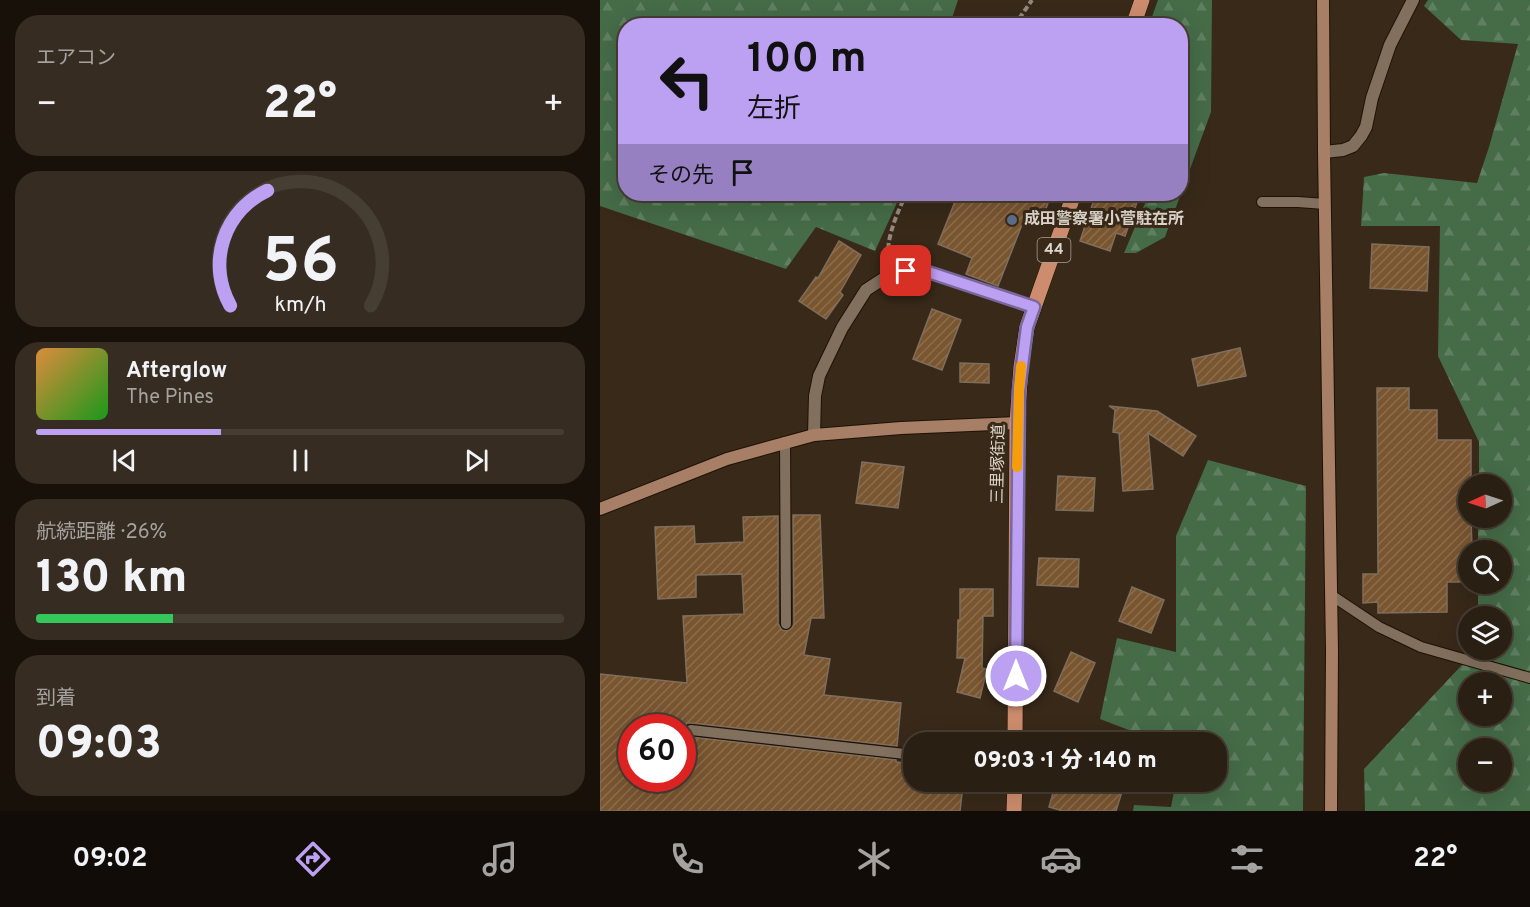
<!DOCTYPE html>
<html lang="ja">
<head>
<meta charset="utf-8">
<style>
  :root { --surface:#2a1f13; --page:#362c21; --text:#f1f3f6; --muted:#a5a2a0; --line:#463d33; --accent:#bca0f2 }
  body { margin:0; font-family:Overpass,"Noto Sans JP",sans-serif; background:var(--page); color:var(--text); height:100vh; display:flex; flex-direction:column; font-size:22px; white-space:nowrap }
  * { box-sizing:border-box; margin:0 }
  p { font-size:20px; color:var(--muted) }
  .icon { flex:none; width:33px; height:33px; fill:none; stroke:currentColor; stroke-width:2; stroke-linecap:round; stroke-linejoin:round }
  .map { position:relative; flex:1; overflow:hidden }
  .drawer { display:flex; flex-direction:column; gap:15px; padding:15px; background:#17110a; width:600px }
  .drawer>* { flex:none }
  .hud { position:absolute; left:18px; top:18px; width:570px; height:183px; border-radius:24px; box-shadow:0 6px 24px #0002,0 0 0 2px var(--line); background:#bca0f2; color:#111; overflow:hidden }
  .needle { width:39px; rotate:267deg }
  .fabs { position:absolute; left:858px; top:474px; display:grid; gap:12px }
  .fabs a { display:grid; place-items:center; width:54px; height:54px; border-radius:50%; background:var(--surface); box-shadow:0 6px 24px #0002,0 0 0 2px var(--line); font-size:30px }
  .speed { position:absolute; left:18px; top:714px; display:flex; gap:12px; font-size:30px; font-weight:700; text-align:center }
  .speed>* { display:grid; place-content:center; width:78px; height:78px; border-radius:50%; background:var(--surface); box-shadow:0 6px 24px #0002,0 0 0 2px var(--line); line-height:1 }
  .speed .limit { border:9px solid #d22; background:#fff; color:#111 }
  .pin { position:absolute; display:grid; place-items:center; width:51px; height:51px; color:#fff; margin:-26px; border-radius:12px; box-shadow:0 3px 9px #0006 }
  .me { position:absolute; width:66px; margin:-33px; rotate:0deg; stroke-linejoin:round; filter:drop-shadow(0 0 4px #0008) }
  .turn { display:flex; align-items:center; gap:21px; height:126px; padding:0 30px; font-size:27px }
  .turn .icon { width:78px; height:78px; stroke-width:2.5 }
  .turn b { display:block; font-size:42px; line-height:51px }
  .then { display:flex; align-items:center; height:57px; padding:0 30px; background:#0003; gap:12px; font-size:22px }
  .big { font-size:45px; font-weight:800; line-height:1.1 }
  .drawer .card { flex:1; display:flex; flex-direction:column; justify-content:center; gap:9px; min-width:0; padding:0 21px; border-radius:24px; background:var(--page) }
  .drawer .dial { align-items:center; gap:0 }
  .dial svg { height:156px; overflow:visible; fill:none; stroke:var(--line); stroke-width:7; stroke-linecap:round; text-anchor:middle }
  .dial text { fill:var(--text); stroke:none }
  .song { display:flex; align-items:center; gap:18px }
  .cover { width:72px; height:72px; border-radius:9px; background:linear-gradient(135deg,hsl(30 70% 55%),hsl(120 70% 35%)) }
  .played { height:6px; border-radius:3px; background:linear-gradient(90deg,var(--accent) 35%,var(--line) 35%) }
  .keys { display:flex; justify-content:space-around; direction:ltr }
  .heat { display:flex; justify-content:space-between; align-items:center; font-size:33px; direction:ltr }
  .charge { height:9px; border-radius:4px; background:linear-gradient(90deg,#34c759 26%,var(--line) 0) }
  .trip { position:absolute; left:303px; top:732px; width:324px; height:60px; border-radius:24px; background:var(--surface); box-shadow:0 6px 24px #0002,0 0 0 2px var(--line); font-weight:800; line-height:60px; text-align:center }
  .tabs { display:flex; height:96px; justify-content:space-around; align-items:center; background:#110c08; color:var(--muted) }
  .tabs .icon { width:42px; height:42px }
  .tabs .on { color:var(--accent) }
  .tabs b { font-size:27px; color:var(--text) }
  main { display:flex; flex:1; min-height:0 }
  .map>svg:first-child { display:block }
</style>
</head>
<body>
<main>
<section class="drawer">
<div class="card"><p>エアコン</p>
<div class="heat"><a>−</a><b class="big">22°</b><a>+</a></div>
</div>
<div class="card dial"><svg viewBox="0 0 100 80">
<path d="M14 69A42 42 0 1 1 86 69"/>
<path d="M14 69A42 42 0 0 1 33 10" stroke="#bca0f2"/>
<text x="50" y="56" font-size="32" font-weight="700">56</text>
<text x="50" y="72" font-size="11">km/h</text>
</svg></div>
<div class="card">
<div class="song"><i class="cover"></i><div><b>Afterglow</b><p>The Pines</p></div></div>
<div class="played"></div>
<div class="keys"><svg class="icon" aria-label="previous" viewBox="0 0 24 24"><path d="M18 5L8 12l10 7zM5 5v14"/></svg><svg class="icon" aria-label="pause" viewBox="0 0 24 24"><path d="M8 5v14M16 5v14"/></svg><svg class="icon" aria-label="next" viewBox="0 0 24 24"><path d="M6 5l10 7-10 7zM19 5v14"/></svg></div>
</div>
<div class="card"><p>航続距離 · 26%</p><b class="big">130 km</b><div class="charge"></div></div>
<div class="card"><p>到着</p><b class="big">09:03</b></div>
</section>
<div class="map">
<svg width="930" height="811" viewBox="0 0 930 811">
  <defs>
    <pattern id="forest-firs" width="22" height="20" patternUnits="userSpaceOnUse" patternTransform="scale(1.5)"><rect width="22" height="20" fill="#456b47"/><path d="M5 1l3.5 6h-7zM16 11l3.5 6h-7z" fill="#5f7f60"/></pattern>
    <pattern id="building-hatch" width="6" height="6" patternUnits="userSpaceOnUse" patternTransform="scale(1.5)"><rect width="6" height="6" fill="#795530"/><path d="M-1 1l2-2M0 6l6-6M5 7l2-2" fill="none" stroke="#8c6d4d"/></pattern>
  </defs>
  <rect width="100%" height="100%" fill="#382919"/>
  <g fill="url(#forest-firs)" fill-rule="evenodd">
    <polygon points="0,0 358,0 351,21 359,25 26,26 26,194 301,194 275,251 216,227 186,269 0,206"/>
    <polygon points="558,0 612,0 611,112 565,237 536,253 524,253 549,194 580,194 580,26 549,25"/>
    <path d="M828,0H930V811H765L764,769L876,650H902V616H878V584H902V550H878V518H902V484H879V442L838,356L840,226H761L764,177L784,173L877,183L889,147L918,44L861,40L824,6ZM868,682H902V716H868ZM868,748H902V782H868Z"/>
    <polygon points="608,460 706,486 703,811 533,811 534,805 571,807 576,782 616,782 616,742 560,742 500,719 517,638 576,652 576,536"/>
  </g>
  <g fill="url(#building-hatch)" stroke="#806e5d" stroke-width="1.5" fill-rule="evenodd">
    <polygon points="358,194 418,194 448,203 441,223 425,217 398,286 366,274 372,258 338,244"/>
    <polygon points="496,194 540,194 525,236 516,233 510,251 480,241"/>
    <polygon points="239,241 261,255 240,292 243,295 226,319 199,301 216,277 218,278"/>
    <polygon points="772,244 829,247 827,291 770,288"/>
    <polygon points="332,309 361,320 342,370 313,359"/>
    <polygon points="640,348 646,376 598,386 592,359"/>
    <polygon points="360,363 389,364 389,383 360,382"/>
    <polygon points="777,388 809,388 809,410 837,410 837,440 871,440 871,484 868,484 868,518 871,518 872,550 868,550 868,582 847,582 847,612 778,613 778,602 763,603 763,574 778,574"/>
    <polygon points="509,406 557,411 596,436 583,456 548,433 553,489 523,491 519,433 513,432 515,410"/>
    <polygon points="262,462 304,467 298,508 256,503"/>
    <polygon points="458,476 495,478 493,511 456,510"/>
    <path d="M193,515H220L224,618H211L204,655L230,659L224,695L301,703L297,746L92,723H87L85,726L84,734L90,737L296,760V762L314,764V782H336L363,785L360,811H0V674L87,683L83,616L144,614L142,574L96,575V597L58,599L55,527L94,526L95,544L144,542L143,517L178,516V624L182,630L187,631L192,628L194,624ZM32,728H82V778H32Z"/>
    <polygon points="439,558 479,559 478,587 437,585"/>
    <polygon points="532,587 564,600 551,633 519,621"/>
    <polygon points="360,589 393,589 393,616 383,616 382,668 387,669 380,698 357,692 365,658 357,658 358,620 360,620"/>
    <polygon points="471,652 495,663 478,702 454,691"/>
    <polygon points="456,782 525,782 516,811 463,811 449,807"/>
  </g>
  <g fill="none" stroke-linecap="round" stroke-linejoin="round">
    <defs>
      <g id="lane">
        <polyline points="662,202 698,202 725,204"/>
        <polyline points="185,442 186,624"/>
        <polyline points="731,595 779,627 821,647 930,678"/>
        <polyline points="91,730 314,755"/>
      </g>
      <g id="street">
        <polyline points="724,152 743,150 753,146 761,136 766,127 772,98 790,45 813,0"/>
        <polyline points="214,435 215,396 219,376 242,328 266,290 289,275 306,271 325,271 434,307"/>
      </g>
      <g id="secondary">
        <polyline points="723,0 724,152 732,651 731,811"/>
        <polyline points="0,509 127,459 214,435 301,428 417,423"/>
      </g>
      <g id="primary">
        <polyline points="533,26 542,0"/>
        <polyline points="415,742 417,423 421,367 427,327 474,194"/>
        <polyline points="414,811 415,782"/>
      </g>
    </defs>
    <use href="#lane" stroke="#1f1204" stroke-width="12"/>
    <use href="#street" stroke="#1f1204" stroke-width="14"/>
    <use href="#secondary" stroke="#1f1204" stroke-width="14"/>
    <use href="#primary" stroke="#1f1204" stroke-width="16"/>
    <g stroke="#93887b" stroke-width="4" stroke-dasharray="6 3" stroke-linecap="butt">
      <polyline points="414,26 432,0"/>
      <path d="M288,258C287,235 297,214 306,194"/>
    </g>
    <use href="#lane" stroke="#82705e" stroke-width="10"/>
    <use href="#street" stroke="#82705e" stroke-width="12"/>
    <use href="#secondary" stroke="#a77e66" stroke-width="12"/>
    <use href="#primary" stroke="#cc8c6d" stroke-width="15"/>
  </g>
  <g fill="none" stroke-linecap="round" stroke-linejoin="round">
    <defs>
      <polyline id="route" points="306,271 325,271 434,307 427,327 419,390 416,676"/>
    </defs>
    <use href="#route" stroke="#7a689d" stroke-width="15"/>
    <use href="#route" stroke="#bca0f2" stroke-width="10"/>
    <polyline stroke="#f59e0b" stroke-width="10" points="417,467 419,390 421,366"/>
  </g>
  <circle fill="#5c6f8a" stroke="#382919" stroke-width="2" cx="412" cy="220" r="6"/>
  <g text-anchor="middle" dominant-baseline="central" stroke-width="6" stroke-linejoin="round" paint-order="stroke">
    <rect fill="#382919" stroke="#aca196" stroke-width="1.5" x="437.5" y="238" width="33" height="24" rx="4.5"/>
    <g font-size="15" font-weight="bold" fill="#ded5cb">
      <text x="454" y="250">44</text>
    </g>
    <g font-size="16" font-weight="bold" fill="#ded5cb" stroke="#382919" text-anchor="start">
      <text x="424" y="220">成田警察署小菅駐在所</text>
    </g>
    <g font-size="16" fill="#ded5cb" stroke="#382919">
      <text transform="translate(399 464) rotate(-89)">三里塚街道</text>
    </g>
  </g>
</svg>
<div class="fabs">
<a><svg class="needle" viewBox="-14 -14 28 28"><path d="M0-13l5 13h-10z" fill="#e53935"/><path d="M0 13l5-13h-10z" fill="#a5a2a0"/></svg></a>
<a><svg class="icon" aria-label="search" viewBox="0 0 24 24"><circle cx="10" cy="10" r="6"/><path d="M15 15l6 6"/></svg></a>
<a><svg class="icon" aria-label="layers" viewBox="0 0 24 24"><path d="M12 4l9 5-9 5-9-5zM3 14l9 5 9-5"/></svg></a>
<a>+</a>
<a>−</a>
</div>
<div class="speed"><div class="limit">60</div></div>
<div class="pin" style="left:306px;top:271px;background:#d93025"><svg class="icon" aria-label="arrive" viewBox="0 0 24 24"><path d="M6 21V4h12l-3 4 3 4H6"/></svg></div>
<svg class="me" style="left:416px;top:676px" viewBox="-20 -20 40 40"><circle r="17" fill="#bca0f2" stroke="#fff" stroke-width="3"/><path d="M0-11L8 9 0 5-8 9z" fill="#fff"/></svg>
<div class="trip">09:03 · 1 分 · 140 m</div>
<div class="hud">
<div class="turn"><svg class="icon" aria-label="left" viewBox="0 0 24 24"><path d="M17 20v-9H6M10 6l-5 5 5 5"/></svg><div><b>100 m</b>左折</div></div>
<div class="then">その先<svg class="icon" aria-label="arrive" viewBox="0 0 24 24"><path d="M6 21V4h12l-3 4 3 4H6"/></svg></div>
</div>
</div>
</main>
<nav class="tabs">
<b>09:02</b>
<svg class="icon on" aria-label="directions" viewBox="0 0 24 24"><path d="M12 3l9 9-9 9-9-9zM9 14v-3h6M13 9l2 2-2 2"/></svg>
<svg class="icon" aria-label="music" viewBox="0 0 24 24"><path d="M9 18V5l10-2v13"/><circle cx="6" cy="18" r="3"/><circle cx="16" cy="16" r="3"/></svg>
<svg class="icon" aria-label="phone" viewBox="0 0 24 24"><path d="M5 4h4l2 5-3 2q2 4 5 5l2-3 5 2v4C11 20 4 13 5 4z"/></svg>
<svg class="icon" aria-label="climate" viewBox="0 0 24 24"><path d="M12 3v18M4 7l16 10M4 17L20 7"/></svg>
<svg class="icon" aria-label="car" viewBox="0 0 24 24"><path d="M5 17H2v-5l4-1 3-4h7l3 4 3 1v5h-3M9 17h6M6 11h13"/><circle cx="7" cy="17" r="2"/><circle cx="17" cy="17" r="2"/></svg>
<svg class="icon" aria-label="filters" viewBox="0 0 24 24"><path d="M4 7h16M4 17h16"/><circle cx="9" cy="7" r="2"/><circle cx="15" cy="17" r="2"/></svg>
<b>22°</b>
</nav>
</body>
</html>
